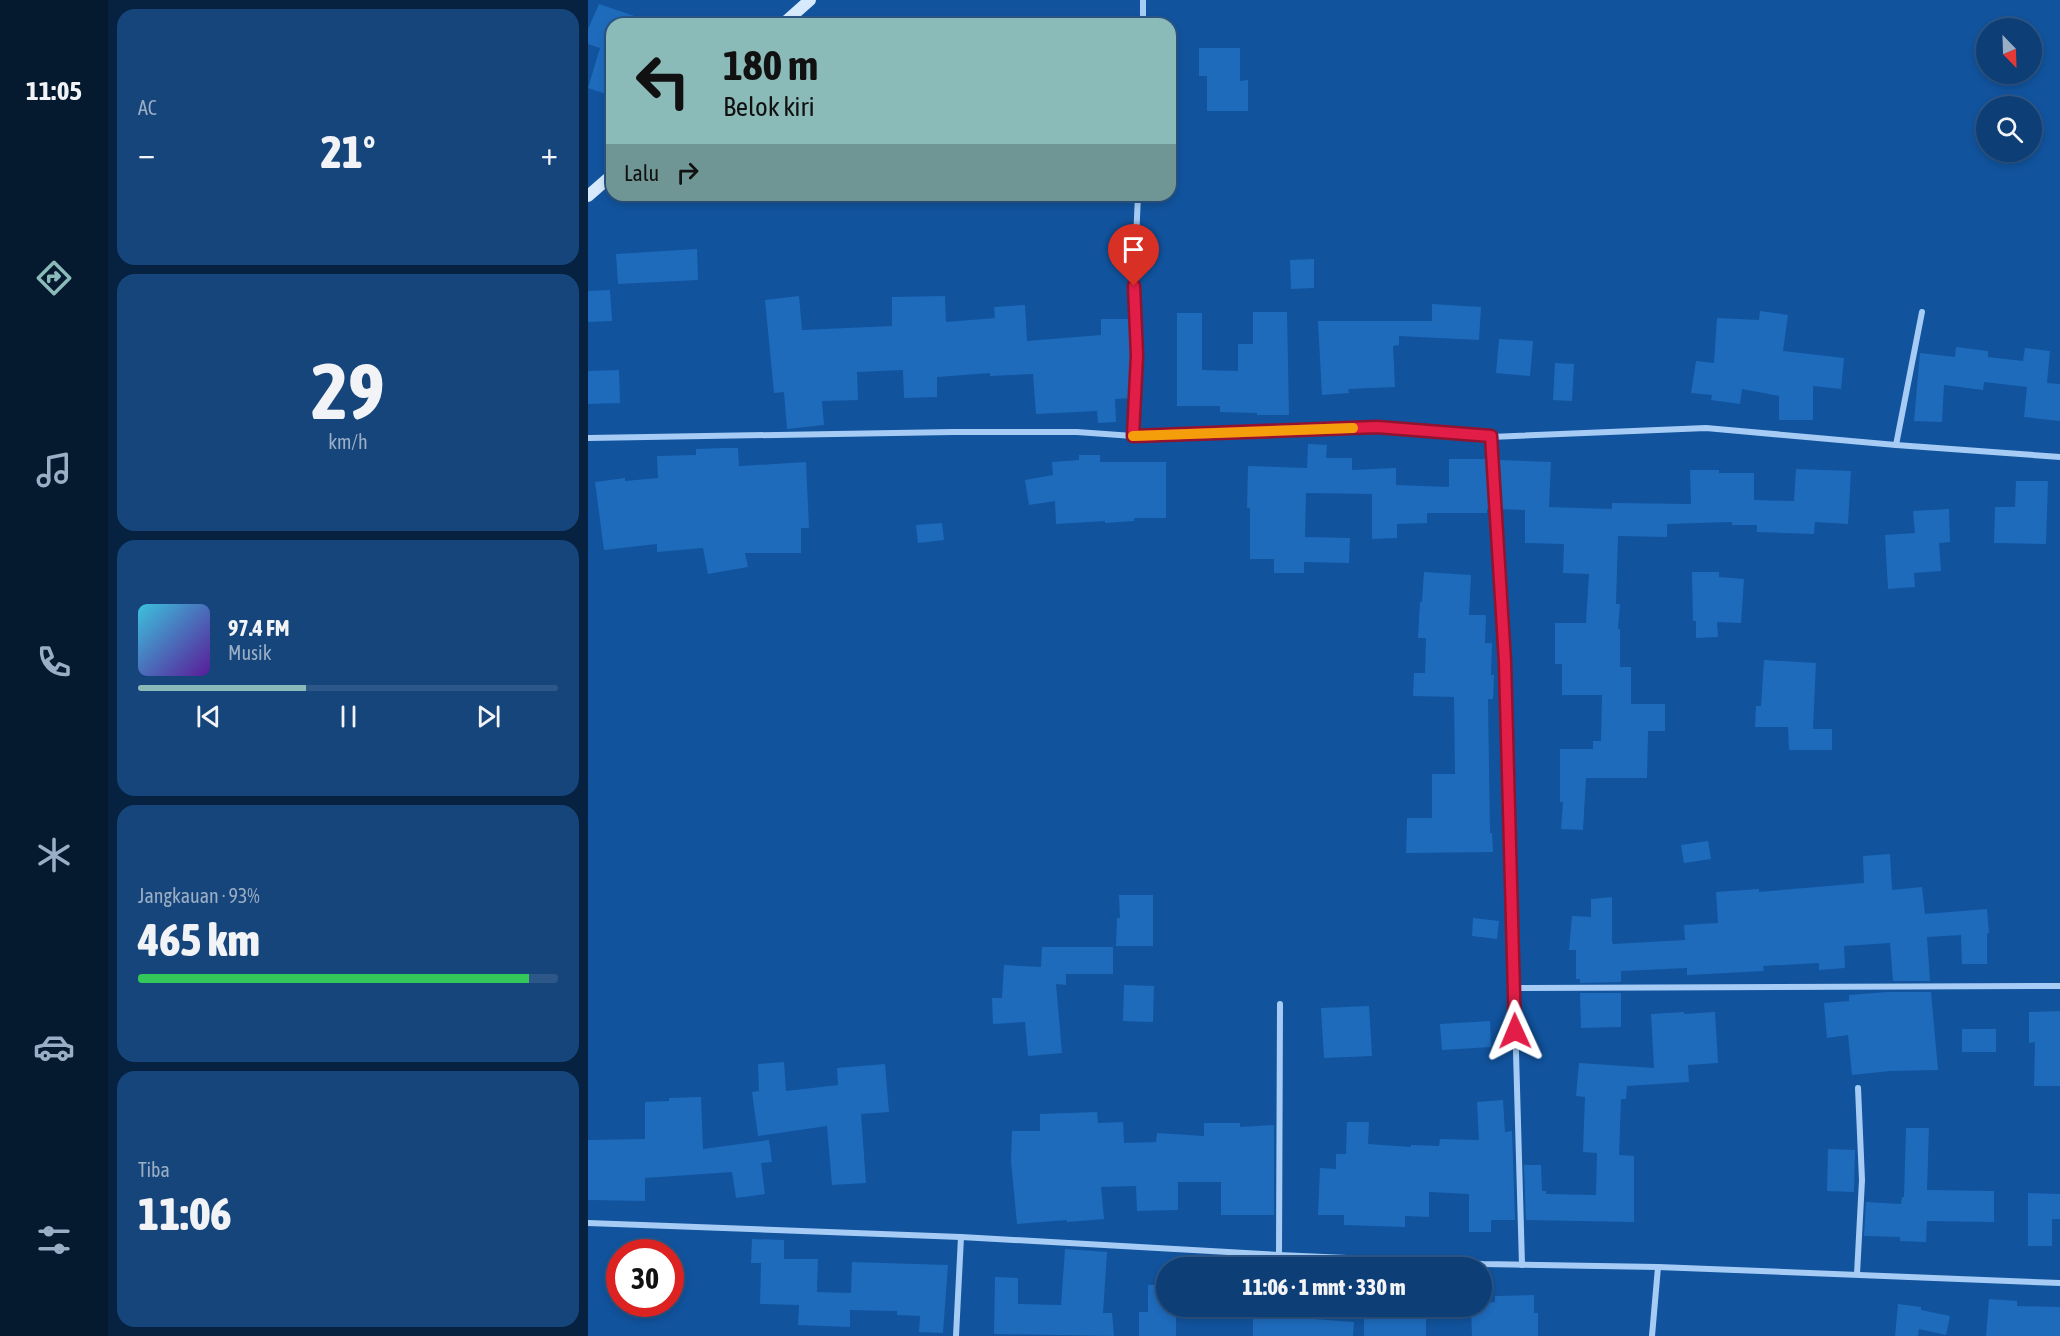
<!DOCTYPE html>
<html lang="id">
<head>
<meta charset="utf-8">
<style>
  :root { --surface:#0d3e76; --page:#16457b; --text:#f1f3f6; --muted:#9aaec5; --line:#2d5788; --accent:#8bbbb9 }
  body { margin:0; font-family:"Asap Condensed",sans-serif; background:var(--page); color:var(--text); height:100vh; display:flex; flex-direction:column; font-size:22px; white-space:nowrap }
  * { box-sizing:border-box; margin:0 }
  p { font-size:20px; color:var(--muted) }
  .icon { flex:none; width:33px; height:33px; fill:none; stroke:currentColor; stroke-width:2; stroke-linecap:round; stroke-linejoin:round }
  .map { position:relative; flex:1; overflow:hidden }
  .side { display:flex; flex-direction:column; gap:9px; padding:9px; background:#072241; width:480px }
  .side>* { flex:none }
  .guide { position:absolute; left:18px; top:18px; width:570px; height:183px; border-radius:18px; box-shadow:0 3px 9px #0003,0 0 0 2px var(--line); background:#8bbbb9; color:#111; overflow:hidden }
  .needle { width:39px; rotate:157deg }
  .buttons { position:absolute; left:1388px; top:18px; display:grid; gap:12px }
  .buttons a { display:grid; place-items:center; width:66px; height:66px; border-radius:50%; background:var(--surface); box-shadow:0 3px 9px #0003,0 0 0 2px var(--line); font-size:30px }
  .speed { position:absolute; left:18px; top:1239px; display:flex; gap:12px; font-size:30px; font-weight:700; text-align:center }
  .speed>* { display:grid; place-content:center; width:78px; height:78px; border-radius:50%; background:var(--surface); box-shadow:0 3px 9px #0003,0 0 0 2px var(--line); line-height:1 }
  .speed .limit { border:9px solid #d22; background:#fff; color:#111 }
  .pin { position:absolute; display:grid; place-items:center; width:51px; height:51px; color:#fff; margin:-62px -26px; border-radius:50% 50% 50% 0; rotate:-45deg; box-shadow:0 0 6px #0007 }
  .pin .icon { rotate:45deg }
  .me { position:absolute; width:66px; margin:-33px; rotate:359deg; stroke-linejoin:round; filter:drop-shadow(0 0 4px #0008) }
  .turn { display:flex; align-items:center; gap:21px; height:126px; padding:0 18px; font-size:27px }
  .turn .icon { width:78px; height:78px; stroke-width:2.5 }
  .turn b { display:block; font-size:42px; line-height:51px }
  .then { display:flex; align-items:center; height:57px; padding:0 18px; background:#0003; gap:12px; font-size:22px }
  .big { font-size:45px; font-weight:800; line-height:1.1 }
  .side .card { flex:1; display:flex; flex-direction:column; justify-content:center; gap:9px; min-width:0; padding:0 21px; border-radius:18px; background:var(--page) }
  .side .dial { align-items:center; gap:0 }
  .dial b { font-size:78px; line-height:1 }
  .song { display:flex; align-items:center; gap:18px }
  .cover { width:72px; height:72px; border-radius:9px; background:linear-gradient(135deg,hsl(190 70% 55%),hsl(270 70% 35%)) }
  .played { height:6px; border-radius:3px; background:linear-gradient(90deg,var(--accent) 40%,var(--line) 40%) }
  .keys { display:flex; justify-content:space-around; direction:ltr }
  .heat { display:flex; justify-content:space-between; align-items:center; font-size:33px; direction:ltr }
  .charge { height:9px; border-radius:4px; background:linear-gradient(90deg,#34c759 93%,var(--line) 0) }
  .trip { position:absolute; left:568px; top:1257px; width:336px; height:60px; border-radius:30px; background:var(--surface); box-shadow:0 3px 9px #0003,0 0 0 2px var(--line); font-weight:800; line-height:60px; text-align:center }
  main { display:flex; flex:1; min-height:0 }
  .tab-bar { display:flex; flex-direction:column; width:108px; justify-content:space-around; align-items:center; background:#05192f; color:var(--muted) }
  .tab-bar .icon { width:42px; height:42px }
  .tab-bar .current { color:var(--accent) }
  .tab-bar b { font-size:27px; color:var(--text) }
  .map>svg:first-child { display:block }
</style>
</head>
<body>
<main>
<nav class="tab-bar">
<b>11:05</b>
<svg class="icon current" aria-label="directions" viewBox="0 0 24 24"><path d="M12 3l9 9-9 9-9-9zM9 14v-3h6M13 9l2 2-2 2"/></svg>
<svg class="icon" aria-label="music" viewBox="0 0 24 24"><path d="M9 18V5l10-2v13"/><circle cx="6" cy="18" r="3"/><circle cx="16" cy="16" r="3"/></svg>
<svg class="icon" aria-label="phone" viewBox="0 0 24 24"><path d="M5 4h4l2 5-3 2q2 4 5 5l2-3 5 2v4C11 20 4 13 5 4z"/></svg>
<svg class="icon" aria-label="climate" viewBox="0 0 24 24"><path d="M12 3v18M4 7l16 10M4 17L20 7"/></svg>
<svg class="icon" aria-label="car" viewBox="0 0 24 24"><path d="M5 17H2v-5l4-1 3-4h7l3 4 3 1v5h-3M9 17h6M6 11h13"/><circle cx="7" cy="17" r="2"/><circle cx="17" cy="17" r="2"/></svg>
<svg class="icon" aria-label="filters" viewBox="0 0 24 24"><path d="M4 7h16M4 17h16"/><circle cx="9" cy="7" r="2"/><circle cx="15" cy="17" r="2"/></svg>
</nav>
<section class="side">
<div class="card"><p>AC</p>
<div class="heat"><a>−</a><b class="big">21°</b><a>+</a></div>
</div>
<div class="card dial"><b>29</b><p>km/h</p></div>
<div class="card">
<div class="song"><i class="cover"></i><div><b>97.4 FM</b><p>Musik</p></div></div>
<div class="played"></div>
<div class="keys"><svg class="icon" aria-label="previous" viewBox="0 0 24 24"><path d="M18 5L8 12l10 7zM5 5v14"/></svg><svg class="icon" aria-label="pause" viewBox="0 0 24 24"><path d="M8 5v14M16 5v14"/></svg><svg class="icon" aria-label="next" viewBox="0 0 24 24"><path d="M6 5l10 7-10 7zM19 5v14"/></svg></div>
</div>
<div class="card"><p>Jangkauan · 93%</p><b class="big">465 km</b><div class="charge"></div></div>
<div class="card"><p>Tiba</p><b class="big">11:06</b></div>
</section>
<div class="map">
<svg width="1472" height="1336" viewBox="0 0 1472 1336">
  <rect width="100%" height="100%" fill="#11539d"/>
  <g fill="#1e6bbc">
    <polygon points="11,4 61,21 60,24 24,24 24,96 0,88 12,48 0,44 0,29"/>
    <polygon points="611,48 652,48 652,81 660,80 660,111 619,111 619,76 611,76"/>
    <polygon points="109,249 110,280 30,284 28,254"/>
    <polygon points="726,259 726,288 703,289 702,260"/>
    <polygon points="22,290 24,321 0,322 0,291"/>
    <polygon points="211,296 214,330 304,326 304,297 357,296 358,322 407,318 406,307 437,305 439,341 513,335 513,319 542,319 544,355 542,398 527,399 528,422 510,423 509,411 448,414 445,374 402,376 402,373 349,377 349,397 316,398 315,370 269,372 270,400 234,401 236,425 199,429 196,392 186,393 177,300"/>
    <polygon points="844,304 893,307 891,340 811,336 811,345 805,346 807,387 760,389 761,393 734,395 730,321 844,321"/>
    <polygon points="1172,311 1200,315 1195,351 1256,358 1253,389 1225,386 1225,420 1191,420 1191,396 1154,389 1152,404 1123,400 1124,395 1103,393 1108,361 1126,363 1129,318 1171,320"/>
    <polygon points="665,312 699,312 701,415 669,415 669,413 632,412 632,406 589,406 589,313 614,313 614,370 650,371 650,344 665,344"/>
    <polygon points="911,339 945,341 942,376 908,373"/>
    <polygon points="1368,347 1400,351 1400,357 1435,361 1437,348 1462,351 1459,383 1472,384 1472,421 1436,417 1439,387 1396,382 1395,390 1356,385 1354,422 1326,421 1332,353 1367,357"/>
    <polygon points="967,363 986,364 984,401 965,400"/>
    <polygon points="31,370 32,403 0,404 0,371"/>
    <polygon points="720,444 739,445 738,458 764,458 764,470 808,468 808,485 861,487 861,459 899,459 902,509 899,509 899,513 839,513 839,523 809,524 809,538 784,539 784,494 718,493 717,537 762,538 761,563 716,562 716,573 686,573 686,559 662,559 662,508 659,508 660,466 719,468"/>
    <polygon points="137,448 150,448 151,466 218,462 221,528 213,528 213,553 157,553 160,567 120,574 115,548 69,552 69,544 16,550 7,482 37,478 37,481 70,478 69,456 108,455 108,449"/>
    <polygon points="491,455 512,455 512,462 578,462 578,518 546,518 546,521 517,523 517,521 468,524 467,501 441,505 437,480 465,475 464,462 491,460"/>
    <polygon points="910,460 963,462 961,507 1024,509 1024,503 1103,504 1102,470 1131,470 1131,473 1166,473 1166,500 1206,501 1208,469 1263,471 1260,524 1227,522 1226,534 1169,532 1169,525 1144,525 1144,522 1079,524 1079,537 1030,536 1028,604 1032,604 1030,629 1032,629 1032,667 1043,667 1043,704 1077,704 1077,731 1060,731 1059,778 998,778 995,830 973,829 975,802 972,802 972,749 1005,749 1005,741 1013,741 1014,695 974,695 974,664 967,664 967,623 998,623 1001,574 975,573 976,544 937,543 937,510 913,509"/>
    <polygon points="1428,481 1460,481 1458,544 1406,543 1407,507 1427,507"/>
    <polygon points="1361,509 1362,542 1351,543 1353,571 1326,573 1327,587 1300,589 1297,535 1327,533 1325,511"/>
    <polygon points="354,523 356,540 330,543 328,525"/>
    <polygon points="836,572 883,575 881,615 898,615 897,643 904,643 903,675 906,675 905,699 900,699 902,833 904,833 905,852 818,853 819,818 844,818 844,774 867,774 866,697 825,696 826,673 837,673 838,638 830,638 832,602 834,602"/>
    <polygon points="1104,572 1131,572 1131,577 1156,579 1153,623 1129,622 1130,637 1108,638 1108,621 1105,621"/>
    <polygon points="1176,660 1228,663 1225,729 1244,729 1244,750 1201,750 1200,727 1167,727 1168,706 1173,706"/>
    <polygon points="1120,841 1123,859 1096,863 1093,845"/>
    <polygon points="1302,854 1304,890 1334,887 1337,914 1399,909 1401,933 1399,933 1399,964 1374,964 1373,935 1339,937 1342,981 1305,981 1302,943 1256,946 1257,968 1231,970 1231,963 1175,966 1176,971 1099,975 1099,968 1033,971 1033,982 992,983 992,979 988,979 988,950 981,950 984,916 1003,917 1003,899 1024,897 1024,941 1025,944 1097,940 1096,925 1130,923 1128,892 1171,889 1171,892 1276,883 1275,856"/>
    <polygon points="531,895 565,895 565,946 528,946 529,918 532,918"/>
    <polygon points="885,918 911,921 909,939 884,936"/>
    <polygon points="454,947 525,947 525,974 478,974 478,985 468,984 474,1053 440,1056 437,1022 405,1024 404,998 414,998 416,965 453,967"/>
    <polygon points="536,985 566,986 565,1022 535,1021"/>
    <polygon points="1299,992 1343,992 1350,1070 1302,1071 1264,1075 1260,1035 1239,1038 1236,1003 1261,1001 1261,995"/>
    <polygon points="992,993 1033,993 1033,1027 993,1028"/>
    <polygon points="781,1006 784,1056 736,1058 733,1008"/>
    <polygon points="1472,1011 1472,1086 1446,1086 1447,1042 1441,1043 1441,1012"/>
    <polygon points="1096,1012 1096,1014 1127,1012 1130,1063 1100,1065 1101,1082 1039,1086 1038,1099 1033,1099 1031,1155 1046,1156 1046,1222 938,1220 936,1165 953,1165 954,1191 958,1191 958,1194 1008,1195 1009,1153 995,1152 997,1097 988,1096 991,1063 1066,1068 1063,1014"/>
    <polygon points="902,1021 903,1047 854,1050 852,1024"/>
    <rect x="1374" y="1029" width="34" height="23"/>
    <polygon points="196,1062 198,1091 250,1085 249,1068 297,1064 301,1112 273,1114 278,1183 244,1185 239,1126 170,1136 164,1092 171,1091 170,1064"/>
    <polygon points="113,1097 115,1149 181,1140 184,1162 173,1163 177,1194 148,1198 144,1172 57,1178 57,1201 0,1200 0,1140 57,1139 57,1102 81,1101 81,1098"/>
    <polygon points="915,1100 917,1132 924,1131 927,1220 903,1220 903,1232 881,1232 881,1194 841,1192 841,1217 817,1216 817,1227 756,1225 756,1215 730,1215 732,1168 748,1169 748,1154 758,1154 759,1122 781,1122 780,1144 823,1147 823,1145 851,1146 852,1139 891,1140 889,1102"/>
    <polygon points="509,1112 510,1123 535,1122 536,1143 568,1142 569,1133 616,1136 616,1123 652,1123 652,1127 686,1125 686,1215 633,1215 633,1182 590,1182 590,1210 549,1211 548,1186 513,1187 516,1219 479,1222 479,1220 429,1224 423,1161 424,1131 452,1131 452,1114"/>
    <polygon points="1318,1128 1341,1128 1339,1190 1406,1191 1406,1222 1339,1221 1338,1242 1312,1241 1312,1237 1276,1236 1278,1202 1313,1204 1314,1197 1316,1197"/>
    <polygon points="1240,1149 1267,1150 1266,1192 1239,1191"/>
    <polygon points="1440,1193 1472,1194 1472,1219 1464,1219 1464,1246 1440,1246"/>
    <polygon points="164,1239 196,1240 196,1259 230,1259 229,1292 263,1293 264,1262 360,1265 355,1333 331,1332 332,1316 309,1315 309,1311 262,1310 262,1308 262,1327 210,1325 211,1305 172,1304 173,1263 163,1263"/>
    <polygon points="477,1249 519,1252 515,1313 524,1313 526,1336 406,1334 407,1277 430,1278 430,1304 473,1305"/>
    <polygon points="560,1285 579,1285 579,1306 588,1306 588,1336 551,1336 551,1312 560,1312"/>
    <polygon points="946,1295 946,1313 950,1313 950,1336 884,1336 883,1306 894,1306 894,1303 907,1302 907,1296"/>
    <polygon points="1401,1299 1429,1301 1429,1306 1472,1307 1472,1336 1398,1336"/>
    <polygon points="1310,1304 1333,1307 1333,1310 1362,1316 1358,1335 1331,1329 1330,1336 1307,1336"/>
    <polygon points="665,1306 726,1306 726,1319 766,1322 765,1336 665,1336"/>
    <rect x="776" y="1318" width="62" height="18"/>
  </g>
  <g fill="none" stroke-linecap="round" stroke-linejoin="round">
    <g stroke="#a6ccf5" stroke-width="6">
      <polyline points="555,24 555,0"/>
      <polyline points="545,436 549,355 546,286 550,195"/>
      <polyline points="903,437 917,662 934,1265"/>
      <polyline points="0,438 365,432 489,432 545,436 788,427 903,437 1118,428 1308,445 1472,457"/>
      <polyline points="1308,445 1334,312"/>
      <polyline points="927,988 1472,986"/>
      <polyline points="0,1223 373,1237 691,1255 895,1264 1070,1267 1472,1283"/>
      <polyline points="691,1255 692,1004"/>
      <polyline points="1269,1274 1274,1180 1270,1088"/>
      <polyline points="368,1336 373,1237"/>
      <polyline points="1064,1336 1070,1267"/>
    </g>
    <g stroke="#d6e9fd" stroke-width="12">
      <polyline points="195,24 222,0"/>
      <polyline points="0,196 24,175"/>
    </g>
  </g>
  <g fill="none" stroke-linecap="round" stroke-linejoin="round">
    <defs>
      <polyline id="route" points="546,286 549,355 545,436 789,427 903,436 917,662 927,1031"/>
    </defs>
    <use href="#route" stroke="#92132f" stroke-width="15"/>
    <use href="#route" stroke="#e11d48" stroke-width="10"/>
    <polyline stroke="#f59e0b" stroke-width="10" points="545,436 765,428"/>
  </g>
</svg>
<div class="buttons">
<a><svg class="needle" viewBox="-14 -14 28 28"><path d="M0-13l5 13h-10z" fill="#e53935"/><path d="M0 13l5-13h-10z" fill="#9aaec5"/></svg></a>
<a><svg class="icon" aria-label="search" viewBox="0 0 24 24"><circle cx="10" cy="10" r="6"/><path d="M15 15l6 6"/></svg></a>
</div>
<div class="speed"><div class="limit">30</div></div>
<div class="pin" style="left:546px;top:286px;background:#d93025"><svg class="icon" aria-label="arrive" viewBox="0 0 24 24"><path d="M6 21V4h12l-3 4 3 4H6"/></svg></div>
<svg class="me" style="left:927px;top:1031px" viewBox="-20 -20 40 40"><path d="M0-17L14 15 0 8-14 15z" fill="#e11d48" stroke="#fff" stroke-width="4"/></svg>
<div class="trip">11:06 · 1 mnt · 330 m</div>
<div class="guide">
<div class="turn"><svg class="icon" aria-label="left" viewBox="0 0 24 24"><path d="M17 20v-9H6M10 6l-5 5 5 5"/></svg><div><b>180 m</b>Belok kiri</div></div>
<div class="then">Lalu<svg class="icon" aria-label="right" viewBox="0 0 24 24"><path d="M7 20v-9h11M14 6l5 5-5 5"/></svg></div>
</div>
</div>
</main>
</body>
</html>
